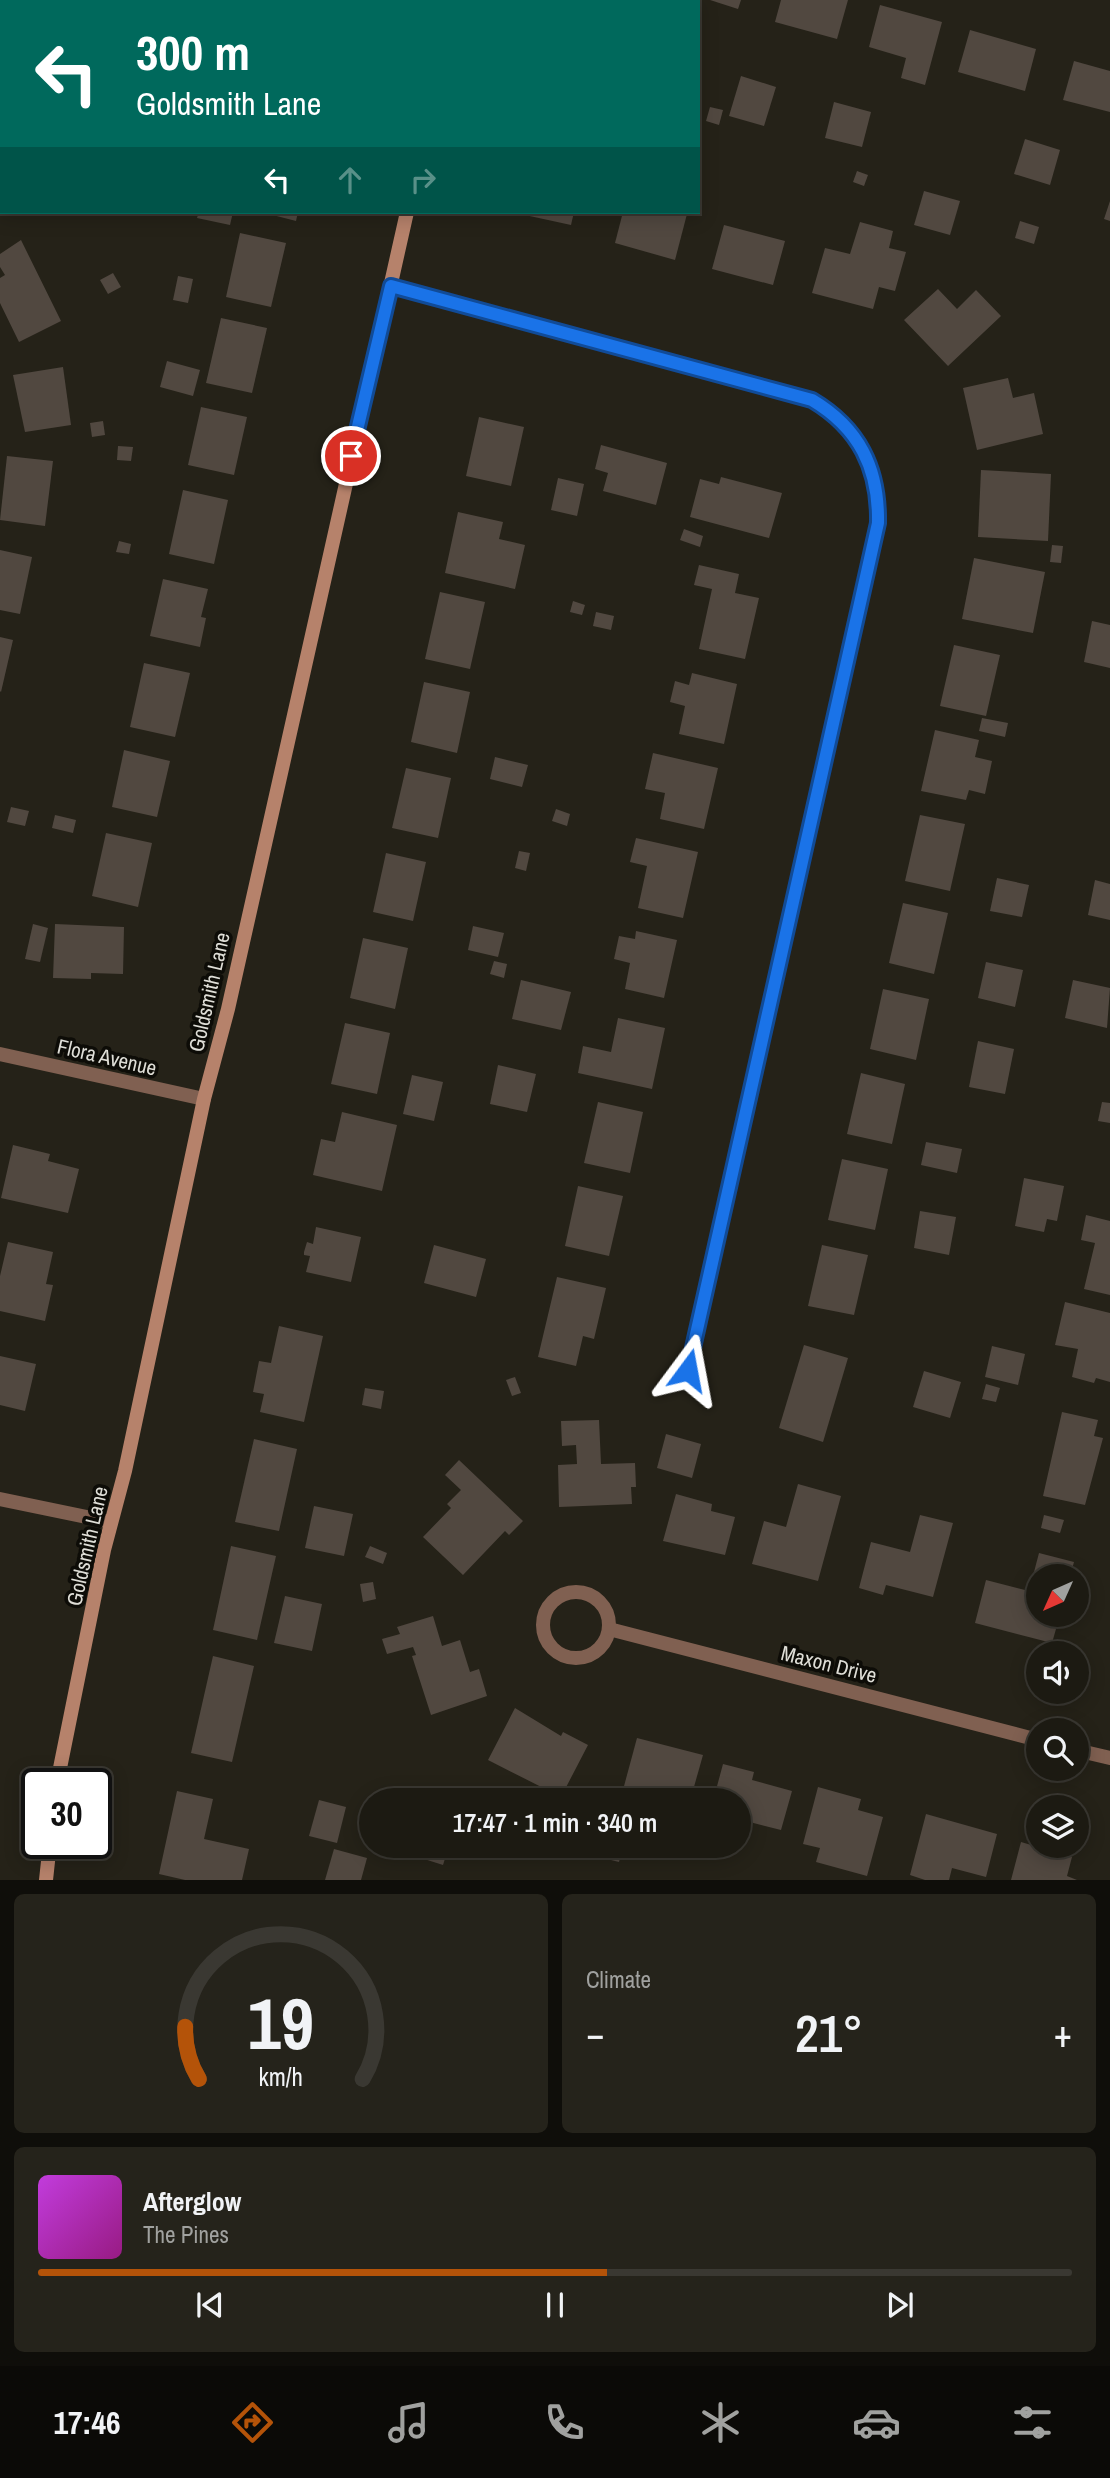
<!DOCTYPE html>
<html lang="en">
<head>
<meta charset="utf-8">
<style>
  :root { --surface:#1c1a12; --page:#25231b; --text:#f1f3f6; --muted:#a0a19f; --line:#3a3832; --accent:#b45309 }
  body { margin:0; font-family:"Archivo Narrow",sans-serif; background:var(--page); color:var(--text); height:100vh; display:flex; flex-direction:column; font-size:26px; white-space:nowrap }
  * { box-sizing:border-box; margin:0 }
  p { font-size:23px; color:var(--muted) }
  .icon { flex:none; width:38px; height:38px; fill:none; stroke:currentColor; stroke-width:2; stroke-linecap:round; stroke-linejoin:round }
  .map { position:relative; height:1880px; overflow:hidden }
  .panel { display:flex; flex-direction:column; gap:14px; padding:14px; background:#0f0e0a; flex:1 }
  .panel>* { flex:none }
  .banner { position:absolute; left:0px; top:0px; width:700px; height:214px; box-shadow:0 4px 18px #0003,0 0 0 2px var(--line); background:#00695c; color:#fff; overflow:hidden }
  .needle { width:46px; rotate:225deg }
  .buttons { position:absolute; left:1026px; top:1564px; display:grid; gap:14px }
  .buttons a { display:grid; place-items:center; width:63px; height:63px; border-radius:50%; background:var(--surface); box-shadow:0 4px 18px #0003,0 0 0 2px var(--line); font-size:35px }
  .speed { position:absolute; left:21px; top:1768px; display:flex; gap:14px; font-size:35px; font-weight:700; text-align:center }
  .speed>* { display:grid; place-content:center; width:91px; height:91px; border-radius:50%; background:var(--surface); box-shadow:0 4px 18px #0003,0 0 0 2px var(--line); line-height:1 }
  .speed .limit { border:4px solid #111; border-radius:10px; background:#fff; color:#111 }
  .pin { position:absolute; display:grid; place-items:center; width:60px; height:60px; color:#fff; margin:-30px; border:4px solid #fff; border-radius:50%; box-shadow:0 2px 7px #0007 }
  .me { position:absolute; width:77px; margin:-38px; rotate:13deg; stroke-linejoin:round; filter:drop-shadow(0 0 5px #0008) }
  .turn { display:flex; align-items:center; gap:24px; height:147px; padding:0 21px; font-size:32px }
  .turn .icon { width:91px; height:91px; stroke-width:2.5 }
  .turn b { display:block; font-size:49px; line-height:60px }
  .lanes { display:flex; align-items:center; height:66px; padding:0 21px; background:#0003; justify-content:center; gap:35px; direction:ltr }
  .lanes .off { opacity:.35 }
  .big { font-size:52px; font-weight:600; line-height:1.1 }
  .panel .tile { flex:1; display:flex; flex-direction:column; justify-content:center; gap:10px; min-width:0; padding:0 24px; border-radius:10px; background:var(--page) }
  .panel .dial { align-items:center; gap:0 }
  .dial svg { height:182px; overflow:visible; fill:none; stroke:var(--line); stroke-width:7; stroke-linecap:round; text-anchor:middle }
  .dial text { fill:var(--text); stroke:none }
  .song { display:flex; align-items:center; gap:21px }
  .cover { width:84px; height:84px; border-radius:10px; background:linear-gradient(135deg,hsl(290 70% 55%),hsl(310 70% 35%)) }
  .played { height:7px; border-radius:4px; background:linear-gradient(90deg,var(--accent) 55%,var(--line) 55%) }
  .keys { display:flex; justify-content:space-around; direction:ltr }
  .heat { display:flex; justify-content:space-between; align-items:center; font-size:38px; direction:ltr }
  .panel .tiles { flex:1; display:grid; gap:14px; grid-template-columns:1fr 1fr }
  .tile:last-child { grid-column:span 2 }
  .trip { position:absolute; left:359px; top:1788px; width:392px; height:70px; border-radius:35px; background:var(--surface); box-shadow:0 4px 18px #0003,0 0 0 2px var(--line); font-weight:600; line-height:70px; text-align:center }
  .tabs { display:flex; height:112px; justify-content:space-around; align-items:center; background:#0b0a07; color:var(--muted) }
  .tabs .icon { width:49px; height:49px }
  .tabs .selected { color:var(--accent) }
  .tabs b { font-size:32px; color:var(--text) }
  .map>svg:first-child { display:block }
</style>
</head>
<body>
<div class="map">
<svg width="1110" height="1880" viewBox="0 0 1110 1880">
  <rect width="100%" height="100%" fill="#252218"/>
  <g fill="#514840">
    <polygon points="710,0 741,0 738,9"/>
    <polygon points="781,0 848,0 837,39 775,22"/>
    <polygon points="880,5 942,22 925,85 901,78 906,58 869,47"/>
    <polygon points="970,30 1036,49 1025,91 958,72"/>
    <polygon points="1074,61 1110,71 1110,112 1063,100"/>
    <polygon points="741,76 776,87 764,126 729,116"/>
    <polygon points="834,102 871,112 862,147 825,138"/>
    <polygon points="710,107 723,110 719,125 706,121"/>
    <polygon points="1025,139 1060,150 1050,185 1014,174"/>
    <polygon points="857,171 868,175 864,186 853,182"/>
    <polygon points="924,191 960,201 950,235 914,225"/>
    <polygon points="1110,201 1110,221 1104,219"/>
    <polygon points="199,212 233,212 230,225 197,218"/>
    <polygon points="261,212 298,212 296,221"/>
    <polygon points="526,212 574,212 571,225 525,215"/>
    <polygon points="623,212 687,214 675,260 615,243"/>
    <polygon points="1020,221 1039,227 1034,244 1015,238"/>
    <polygon points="860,222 893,231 889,248 906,252 895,291 879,287 873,309 812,293 825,248 850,254"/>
    <polygon points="724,225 785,241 773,285 712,269"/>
    <polygon points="240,233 286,243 271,307 226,297"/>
    <polygon points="21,240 61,321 19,342 0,303 0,278 5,275 0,267 0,254"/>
    <polygon points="113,273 121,287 108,294 100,280"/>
    <polygon points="178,276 193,279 188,303 173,300"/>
    <polygon points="938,289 957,309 976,290 1001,316 948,366 904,320"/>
    <polygon points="221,318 267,328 252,393 206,383"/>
    <polygon points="167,361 200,370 193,396 160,387"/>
    <polygon points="63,367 71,425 25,432 13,375"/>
    <polygon points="1008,378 1013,398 1034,393 1043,434 977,450 963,388"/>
    <polygon points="201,407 247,417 234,475 188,465"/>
    <polygon points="479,417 524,427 511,486 466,476"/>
    <polygon points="103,421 105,435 92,437 90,423"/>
    <polygon points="601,445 667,463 656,505 603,491 608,473 595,469"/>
    <polygon points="118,446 133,447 131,461 117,460"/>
    <polygon points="7,456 53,461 45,526 0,520"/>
    <polygon points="981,470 1051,474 1048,541 978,537"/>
    <polygon points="721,477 782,493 769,538 690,517 700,479 719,484"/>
    <polygon points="558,478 584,484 577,516 551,510"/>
    <polygon points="183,490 228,500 214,564 169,554"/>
    <polygon points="458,512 503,522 499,539 525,545 515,589 445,573"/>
    <polygon points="684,529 703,536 700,547 680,540"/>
    <polygon points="119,541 131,544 129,554 116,552"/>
    <polygon points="1052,545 1063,546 1061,563 1050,562"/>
    <polygon points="0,550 32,557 20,614 0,610"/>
    <polygon points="974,558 1045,572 1033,633 962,619"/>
    <polygon points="699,565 739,574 735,593 759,598 745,659 699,649 712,589 694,585"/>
    <polygon points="163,579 208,589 201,617 206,618 200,647 150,636"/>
    <polygon points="440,592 485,602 470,669 425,659"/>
    <polygon points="573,601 585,605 582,615 570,612"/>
    <polygon points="596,612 614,616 611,630 593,626"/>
    <polygon points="1092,621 1110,625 1110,668 1084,662"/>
    <polygon points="0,637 13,640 1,692 0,691"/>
    <polygon points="954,645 1000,655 986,716 940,706"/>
    <polygon points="144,663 190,673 175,737 130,727"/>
    <polygon points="692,673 737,684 724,744 679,734 685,706 670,702 675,681 689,685"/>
    <polygon points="424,682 470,692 457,753 411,742"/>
    <polygon points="982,718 1008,723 1005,737 979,731"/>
    <polygon points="935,730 979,740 975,757 992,761 985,794 969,790 966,800 921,791"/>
    <polygon points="124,750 170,761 157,817 112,807"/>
    <polygon points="653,753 718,768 704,829 660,819 665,793 645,789"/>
    <polygon points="495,757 528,765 522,787 490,779"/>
    <polygon points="406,768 451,778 438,838 392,828"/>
    <polygon points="11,807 29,811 25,826 7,822"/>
    <polygon points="556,809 570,814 567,826 552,821"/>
    <polygon points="55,815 76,820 73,833 52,828"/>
    <polygon points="920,815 965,824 950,891 905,881"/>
    <polygon points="106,833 152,843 138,907 92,896"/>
    <polygon points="636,838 698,852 683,918 638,908 647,866 630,862"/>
    <polygon points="519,851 530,853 526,871 515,868"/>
    <polygon points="386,853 426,862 413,921 373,912"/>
    <polygon points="997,878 1029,885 1022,917 990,911"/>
    <polygon points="1095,880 1110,884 1110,920 1088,915"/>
    <polygon points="903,903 948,913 934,974 889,963"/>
    <polygon points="33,924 48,928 40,962 25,959"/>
    <polygon points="55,924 124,927 123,974 91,973 91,979 53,978"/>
    <polygon points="473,926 504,933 498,957 468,950"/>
    <polygon points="636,931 677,940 664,998 625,989 630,963 614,959 619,936 635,939"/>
    <polygon points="363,938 408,948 395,1009 350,998"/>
    <polygon points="494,961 507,964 504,978 490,974"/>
    <polygon points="986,962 1023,970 1015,1007 978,998"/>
    <polygon points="521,980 571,992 561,1030 512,1019"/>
    <polygon points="1073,980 1110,988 1107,1028 1065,1018"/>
    <polygon points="883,989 929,999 916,1060 870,1049"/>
    <polygon points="618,1018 665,1028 652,1089 578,1073 583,1046 611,1052"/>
    <polygon points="345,1023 390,1033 377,1094 331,1084"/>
    <polygon points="978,1041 1014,1049 1005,1094 969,1087"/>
    <polygon points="498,1065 536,1074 527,1112 490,1104"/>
    <polygon points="861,1073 905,1084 892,1144 847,1134"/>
    <polygon points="412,1075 443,1082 434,1121 403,1114"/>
    <polygon points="598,1102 643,1112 630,1173 584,1163"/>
    <polygon points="1102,1102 1110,1103 1110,1123 1098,1121"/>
    <polygon points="342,1112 397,1125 382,1191 313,1175 321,1139 335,1142"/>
    <polygon points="926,1142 962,1149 957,1173 921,1165"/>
    <polygon points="13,1145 50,1154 48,1161 79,1169 68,1213 1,1198"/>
    <polygon points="842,1159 888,1169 875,1230 828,1220"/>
    <polygon points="1024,1178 1064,1186 1057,1221 1047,1219 1044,1232 1015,1226"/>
    <polygon points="578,1186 623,1196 609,1256 565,1246"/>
    <polygon points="920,1211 956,1217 949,1255 914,1248"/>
    <polygon points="1086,1215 1110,1221 1110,1295 1084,1289 1095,1243 1081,1240"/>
    <polygon points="316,1227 361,1237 351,1282 306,1272 310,1256 304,1255 304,1252 307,1242 313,1244"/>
    <polygon points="8,1242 53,1252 46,1284 53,1285 45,1321 0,1311 0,1276"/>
    <polygon points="434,1245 486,1259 476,1297 424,1283"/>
    <polygon points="822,1245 868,1255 854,1315 808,1306"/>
    <polygon points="557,1277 606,1288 594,1339 583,1336 576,1366 538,1357"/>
    <polygon points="1065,1302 1110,1313 1110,1382 1096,1378 1094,1383 1072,1377 1078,1349 1055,1345"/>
    <polygon points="279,1326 323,1336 304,1422 260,1412 264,1394 253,1392 259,1361 271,1363"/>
    <polygon points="804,1345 848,1358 823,1442 779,1428"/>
    <polygon points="992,1346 1025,1354 1018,1385 985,1377"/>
    <polygon points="0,1356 36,1364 25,1411 0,1405"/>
    <polygon points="924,1371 961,1382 950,1418 913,1407"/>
    <polygon points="515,1377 521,1393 512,1396 506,1380"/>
    <polygon points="986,1384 1000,1388 996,1402 982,1399"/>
    <polygon points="365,1388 384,1391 381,1409 362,1405"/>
    <polygon points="1062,1412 1098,1420 1094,1436 1103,1438 1085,1505 1043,1496"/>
    <polygon points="599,1420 601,1464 635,1463 636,1487 631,1487 632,1504 559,1507 558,1465 577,1464 576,1445 562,1446 561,1421"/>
    <polygon points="666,1434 701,1444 692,1478 657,1468"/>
    <polygon points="254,1439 297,1449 279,1531 235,1522"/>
    <polygon points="459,1460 523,1521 509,1535 505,1531 463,1575 423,1537 451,1508 447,1504 461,1490 445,1475"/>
    <polygon points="798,1484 841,1496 818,1581 752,1564 764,1521 786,1527"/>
    <polygon points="676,1494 712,1504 711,1511 735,1517 725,1555 663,1541"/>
    <polygon points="314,1506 353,1514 344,1556 305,1548"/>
    <polygon points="920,1515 953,1523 933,1597 886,1585 883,1595 859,1588 871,1542 910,1552"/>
    <polygon points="1044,1515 1064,1520 1060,1533 1041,1528"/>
    <polygon points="231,1546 276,1556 257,1640 213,1630"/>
    <polygon points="370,1546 387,1553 383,1564 365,1557"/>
    <polygon points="1039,1553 1074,1562 1070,1577 1038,1577 1038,1615 1060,1615 1052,1643 975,1623 986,1580 1029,1591"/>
    <polygon points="373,1582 376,1599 363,1602 360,1584"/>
    <polygon points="285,1596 322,1604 312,1651 274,1643"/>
    <polygon points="433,1616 442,1646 460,1640 470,1672 479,1669 487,1696 431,1715 412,1656 416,1655 413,1647 387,1654 382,1639 400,1634 397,1627"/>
    <polygon points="213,1656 254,1666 232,1762 191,1753"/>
    <polygon points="515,1708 561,1736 563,1732 588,1745 561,1797 488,1760"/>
    <polygon points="637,1738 703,1755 690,1801 620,1801"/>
    <polygon points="723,1764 754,1772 752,1780 792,1791 781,1830 738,1819 738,1801 713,1801"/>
    <polygon points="818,1787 861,1799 858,1810 883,1817 867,1876 816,1862 820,1848 803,1844"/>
    <polygon points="177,1791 213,1799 204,1839 249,1849 242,1880 185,1880 159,1874"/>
    <polygon points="319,1800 346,1807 337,1843 309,1836"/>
    <polygon points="926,1814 997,1834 986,1877 952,1868 949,1880 925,1880 910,1875"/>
    <polygon points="1021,1842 1072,1857 1067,1876 1077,1880 1011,1880"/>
    <polygon points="424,1846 449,1846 443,1865 421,1858"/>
    <polygon points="585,1846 623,1846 619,1862 583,1853"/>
    <polygon points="334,1849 367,1858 361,1880 325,1880"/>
  </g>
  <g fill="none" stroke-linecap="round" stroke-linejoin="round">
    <g stroke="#806051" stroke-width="14">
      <path d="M391,286L812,399C859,428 879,468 878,523L688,1370"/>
      <polyline points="0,1054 204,1099"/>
      <polyline points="0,1499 111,1522"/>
      <circle cx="576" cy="1625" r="33"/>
      <polyline points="609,1629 1038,1740"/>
      <polyline points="1076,1750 1110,1758"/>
    </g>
    <g stroke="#b6826b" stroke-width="14">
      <polyline points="452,2 452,0"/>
      <polyline points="57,1783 104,1550 125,1471 204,1099 228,1009 407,212"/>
      <polyline points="46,1880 50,1843"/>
    </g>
  </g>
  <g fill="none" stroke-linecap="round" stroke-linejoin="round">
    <defs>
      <path id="route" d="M351,456L391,286L812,400C859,428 879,468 878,523L688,1370"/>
    </defs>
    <use href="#route" stroke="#114b97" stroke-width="18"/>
    <use href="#route" stroke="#1a73e8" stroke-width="12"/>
  </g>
  <g text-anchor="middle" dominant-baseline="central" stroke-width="7" stroke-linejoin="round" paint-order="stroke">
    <g font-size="21" fill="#dfded7" stroke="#0d0c07">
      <text transform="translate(209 992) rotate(-77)">Goldsmith Lane</text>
      <text transform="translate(107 1057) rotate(13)">Flora Avenue</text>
      <text transform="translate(87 1546) rotate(-77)">Goldsmith Lane</text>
      <text transform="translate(829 1664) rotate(14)">Maxon Drive</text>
    </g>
  </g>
</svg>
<div class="buttons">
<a><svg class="needle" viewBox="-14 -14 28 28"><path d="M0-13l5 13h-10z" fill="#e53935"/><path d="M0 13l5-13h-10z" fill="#a0a19f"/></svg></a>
<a><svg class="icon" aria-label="sound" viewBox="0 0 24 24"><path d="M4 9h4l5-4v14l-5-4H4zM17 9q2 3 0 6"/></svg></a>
<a><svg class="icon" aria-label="search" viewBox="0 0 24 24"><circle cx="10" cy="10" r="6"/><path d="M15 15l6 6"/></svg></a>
<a><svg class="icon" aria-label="layers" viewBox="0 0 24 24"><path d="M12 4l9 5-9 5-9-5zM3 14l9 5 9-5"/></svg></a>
</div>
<div class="speed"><div class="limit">30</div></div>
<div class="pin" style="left:351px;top:456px;background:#d93025"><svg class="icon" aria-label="arrive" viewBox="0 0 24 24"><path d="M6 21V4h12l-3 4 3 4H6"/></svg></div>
<svg class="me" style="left:688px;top:1370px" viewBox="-20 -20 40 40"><path d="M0-17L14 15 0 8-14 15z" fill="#1a73e8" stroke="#fff" stroke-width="4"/></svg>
<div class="trip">17:47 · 1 min · 340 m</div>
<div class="banner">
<div class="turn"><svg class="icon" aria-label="left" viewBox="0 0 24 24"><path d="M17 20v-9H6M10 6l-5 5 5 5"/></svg><div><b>300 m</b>Goldsmith Lane</div></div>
<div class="lanes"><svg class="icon" aria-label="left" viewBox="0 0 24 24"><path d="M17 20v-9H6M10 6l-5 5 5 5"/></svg><svg class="icon off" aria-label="ahead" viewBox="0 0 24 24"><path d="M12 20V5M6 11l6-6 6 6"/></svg><svg class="icon off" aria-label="right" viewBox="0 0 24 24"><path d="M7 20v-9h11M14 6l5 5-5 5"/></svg></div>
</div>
</div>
<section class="panel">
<div class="tiles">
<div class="tile dial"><svg viewBox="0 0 100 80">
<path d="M14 69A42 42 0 1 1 86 69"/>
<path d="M14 69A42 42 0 0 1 8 46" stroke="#b45309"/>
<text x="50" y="56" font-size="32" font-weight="700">19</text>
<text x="50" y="72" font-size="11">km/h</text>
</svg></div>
<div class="tile"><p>Climate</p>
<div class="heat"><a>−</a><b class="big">21°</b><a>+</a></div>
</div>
<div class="tile">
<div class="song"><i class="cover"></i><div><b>Afterglow</b><p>The Pines</p></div></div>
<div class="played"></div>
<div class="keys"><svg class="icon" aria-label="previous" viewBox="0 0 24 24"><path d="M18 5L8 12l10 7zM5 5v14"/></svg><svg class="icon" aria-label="pause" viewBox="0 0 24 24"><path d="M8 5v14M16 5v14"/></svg><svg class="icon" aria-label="next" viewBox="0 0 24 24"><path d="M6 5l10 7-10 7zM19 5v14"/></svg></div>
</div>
</div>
</section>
<nav class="tabs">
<b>17:46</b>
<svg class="icon selected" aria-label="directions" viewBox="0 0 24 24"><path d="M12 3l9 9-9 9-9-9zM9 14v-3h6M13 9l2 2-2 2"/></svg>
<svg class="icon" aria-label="music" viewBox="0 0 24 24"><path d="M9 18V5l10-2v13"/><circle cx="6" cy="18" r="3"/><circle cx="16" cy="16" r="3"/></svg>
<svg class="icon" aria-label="phone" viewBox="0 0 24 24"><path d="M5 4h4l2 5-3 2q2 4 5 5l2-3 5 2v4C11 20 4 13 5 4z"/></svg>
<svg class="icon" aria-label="climate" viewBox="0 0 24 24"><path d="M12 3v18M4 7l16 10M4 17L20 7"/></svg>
<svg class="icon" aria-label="car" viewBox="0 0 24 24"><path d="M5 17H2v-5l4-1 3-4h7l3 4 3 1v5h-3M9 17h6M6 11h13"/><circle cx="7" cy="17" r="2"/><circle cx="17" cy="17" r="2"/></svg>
<svg class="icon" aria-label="filters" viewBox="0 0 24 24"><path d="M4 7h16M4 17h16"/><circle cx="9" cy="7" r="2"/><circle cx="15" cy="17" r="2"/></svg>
</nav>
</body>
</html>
